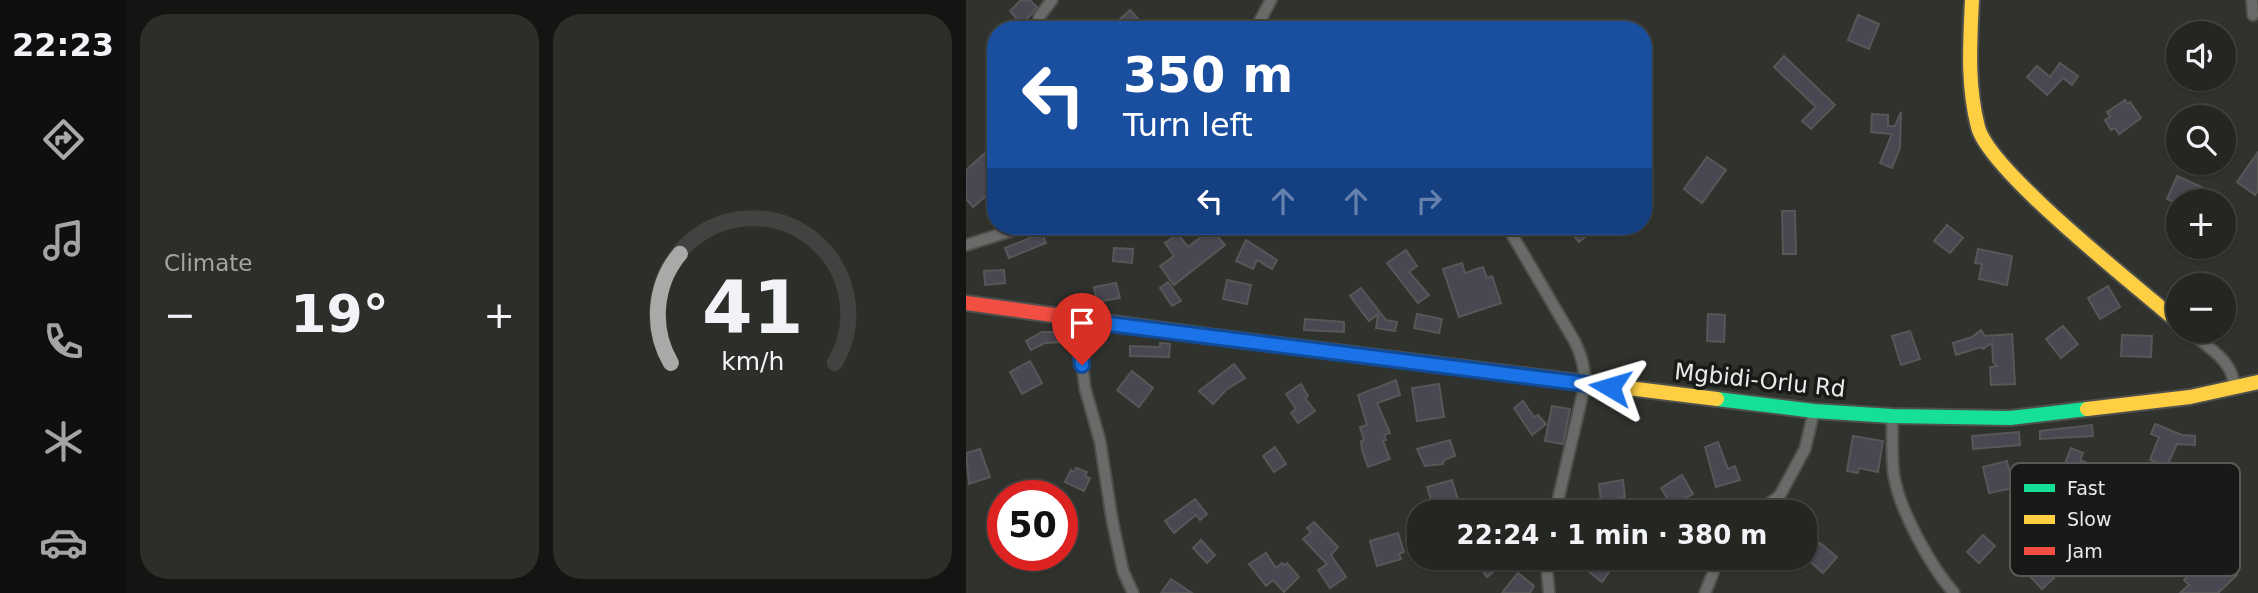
<!DOCTYPE html>
<html lang="en">
<head>
<meta charset="utf-8">
<style>
  :root { --surface:#242622; --page:#2c2e2a; --text:#f1f3f6; --muted:#a3a5a5; --line:#414340; --accent:#a8aaa7 }
  body { margin:0; font-family:"DejaVu Sans",sans-serif; background:var(--page); color:var(--text); height:100vh; display:flex; flex-direction:column; font-size:26px; white-space:nowrap }
  * { box-sizing:border-box; margin:0 }
  p { font-size:23px; color:var(--muted) }
  .icon { flex:none; width:38px; height:38px; fill:none; stroke:currentColor; stroke-width:2; stroke-linecap:round; stroke-linejoin:round }
  .map { position:relative; flex:1; overflow:hidden }
  .details { display:flex; flex-direction:column; gap:14px; padding:14px; background:#141513; width:840px }
  .details>* { flex:none }
  .hud { position:absolute; left:21px; top:21px; width:665px; height:214px; border-radius:28px; box-shadow:0 2px 5px #0004,0 0 0 2px var(--line); background:#1a4fa0; color:#fff; overflow:hidden }
  .buttons { position:absolute; left:1200px; top:21px; display:grid; gap:14px }
  .buttons a { display:grid; place-items:center; width:70px; height:70px; border-radius:50%; background:var(--surface); box-shadow:0 2px 5px #0004,0 0 0 2px var(--line); font-size:35px }
  .speed { position:absolute; left:21px; top:480px; display:flex; gap:14px; font-size:35px; font-weight:700; text-align:center }
  .speed>* { display:grid; place-content:center; width:91px; height:91px; border-radius:50%; background:var(--surface); box-shadow:0 2px 5px #0004,0 0 0 2px var(--line); line-height:1 }
  .speed .limit { border:10px solid #d22; background:#fff; color:#111 }
  .pin { position:absolute; display:grid; place-items:center; width:60px; height:60px; color:#fff; margin:-72px -30px; border-radius:50% 50% 50% 0; rotate:-45deg; box-shadow:0 0 7px #0007 }
  .pin .icon { rotate:45deg }
  .me { position:absolute; width:77px; margin:-38px; rotate:277deg; stroke-linejoin:round; filter:drop-shadow(0 0 5px #0008) }
  .turn { display:flex; align-items:center; gap:24px; height:147px; padding:0 21px; font-size:32px }
  .turn .icon { width:91px; height:91px; stroke-width:2.5 }
  .turn b { display:block; font-size:49px; line-height:60px }
  .lanes { display:flex; align-items:center; height:66px; padding:0 21px; background:#0003; justify-content:center; gap:35px; direction:ltr }
  .lanes .off { opacity:.35 }
  .big { font-size:52px; font-weight:700; line-height:1.1 }
  .details .card { flex:1; display:flex; flex-direction:column; justify-content:center; gap:10px; min-width:0; padding:0 24px; border-radius:28px; background:var(--page) }
  .details .dial { align-items:center; gap:0 }
  .dial svg { height:182px; overflow:visible; fill:none; stroke:var(--line); stroke-width:7; stroke-linecap:round; text-anchor:middle }
  .dial text { fill:var(--text); stroke:none }
  .heat { display:flex; justify-content:space-between; align-items:center; font-size:38px; direction:ltr }
  .details .tiles { flex:1; display:grid; gap:14px; grid-template-columns:repeat(2,1fr) }
  .trip { position:absolute; left:441px; top:500px; width:410px; height:70px; border-radius:28px; background:var(--surface); box-shadow:0 2px 5px #0004,0 0 0 2px var(--line); font-weight:700; line-height:70px; text-align:center }
  main { display:flex; flex:1; min-height:0 }
  .tab-bar { display:flex; flex-direction:column; width:126px; justify-content:space-around; align-items:center; background:#0e0f0e; color:var(--muted) }
  .tab-bar .icon { width:49px; height:49px }
  .tab-bar .on { color:var(--accent) }
  .tab-bar b { font-size:32px; color:var(--text) }
  .map>svg:first-child { display:block }
</style>
</head>
<body>
<main>
<nav class="tab-bar">
<b>22:23</b>
<svg class="icon on" aria-label="directions" viewBox="0 0 24 24"><path d="M12 3l9 9-9 9-9-9zM9 14v-3h6M13 9l2 2-2 2"/></svg>
<svg class="icon" aria-label="music" viewBox="0 0 24 24"><path d="M9 18V5l10-2v13"/><circle cx="6" cy="18" r="3"/><circle cx="16" cy="16" r="3"/></svg>
<svg class="icon" aria-label="phone" viewBox="0 0 24 24"><path d="M5 4h4l2 5-3 2q2 4 5 5l2-3 5 2v4C11 20 4 13 5 4z"/></svg>
<svg class="icon" aria-label="climate" viewBox="0 0 24 24"><path d="M12 3v18M4 7l16 10M4 17L20 7"/></svg>
<svg class="icon" aria-label="car" viewBox="0 0 24 24"><path d="M5 17H2v-5l4-1 3-4h7l3 4 3 1v5h-3M9 17h6M6 11h13"/><circle cx="7" cy="17" r="2"/><circle cx="17" cy="17" r="2"/></svg>
</nav>
<section class="details">
<div class="tiles">
<div class="card"><p>Climate</p>
<div class="heat"><a>−</a><b class="big">19°</b><a>+</a></div>
</div>
<div class="card dial"><svg viewBox="0 0 100 80">
<path d="M14 69A42 42 0 1 1 86 69"/>
<path d="M14 69A42 42 0 0 1 18 21" stroke="#a8aaa7"/>
<text x="50" y="56" font-size="32" font-weight="700">41</text>
<text x="50" y="72" font-size="11">km/h</text>
</svg></div>
</div>
</section>
<div class="map">
<svg width="1292" height="593" viewBox="0 0 1292 593">
  <rect width="100%" height="100%" fill="#30322e"/>
  <g fill="#4a4652" stroke="#575757" stroke-width="2">
    <polygon points="55,0 64,0 71,7 56,25 44,11"/>
    <polygon points="164,10 182,30 142,30"/>
    <polygon points="892,15 913,24 903,49 882,40"/>
    <polygon points="818,56 869,105 845,129 836,121 850,107 808,67"/>
    <polygon points="1094,63 1112,76 1106,85 1097,78 1081,95 1061,77 1071,66 1084,77"/>
    <polygon points="1159,100 1161,104 1164,102 1175,118 1153,134 1149,128 1145,130 1139,120 1144,117 1141,112"/>
    <polygon points="935,112 934,148 926,168 914,163 926,134 905,132 906,114 922,115 922,126 929,126"/>
    <polygon points="20,152 26,159 30,156 30,210 21,195 7,207 0,199 0,170"/>
    <polygon points="1292,152 1292,190 1289,195 1271,182"/>
    <polygon points="741,157 760,170 736,203 718,189"/>
    <polygon points="1211,176 1240,189 1237,200 1227,197 1225,201 1213,201 1213,204 1201,199"/>
    <polygon points="816,211 829,211 830,254 817,254"/>
    <polygon points="981,225 997,238 984,253 968,241"/>
    <polygon points="600,226 621,226 626,231 613,242"/>
    <polygon points="245,229 259,245 208,285 194,266 208,256 199,243 212,234 222,247"/>
    <polygon points="76,233 80,243 43,258 39,248"/>
    <polygon points="280,240 311,260 306,269 291,260 287,269 270,261"/>
    <polygon points="148,248 167,249 166,263 147,261"/>
    <polygon points="1012,249 1046,256 1041,285 1013,279 1016,264 1009,263"/>
    <polygon points="440,250 451,266 443,272 463,295 452,303 421,263"/>
    <polygon points="496,263 499,273 517,267 521,278 526,276 535,303 493,317 477,269"/>
    <polygon points="38,270 39,283 19,285 18,271"/>
    <polygon points="261,280 285,285 281,304 257,299"/>
    <polygon points="202,282 215,301 206,306 194,288"/>
    <polygon points="150,283 154,298 131,302 128,287"/>
    <polygon points="1142,286 1154,307 1134,319 1122,298"/>
    <polygon points="395,288 420,320 431,322 429,331 410,328 412,314 403,321 384,296"/>
    <polygon points="451,314 476,319 473,333 448,328"/>
    <polygon points="742,314 759,315 758,342 741,341"/>
    <polygon points="339,319 378,322 378,332 338,330"/>
    <polygon points="1097,326 1112,344 1095,358 1080,339"/>
    <polygon points="1015,330 1019,336 1046,334 1049,384 1025,385 1024,367 1031,366 1027,362 1026,343 1017,349 1015,347 990,355 987,343 1006,337"/>
    <polygon points="944,331 954,359 935,365 926,336"/>
    <polygon points="76,332 97,332 97,342 79,343 65,350 60,341"/>
    <polygon points="1156,335 1186,336 1185,357 1155,356"/>
    <polygon points="194,343 204,344 203,357 164,356 164,346 194,347"/>
    <polygon points="64,361 76,383 56,394 44,372"/>
    <polygon points="268,364 279,378 260,390 247,404 233,391"/>
    <polygon points="166,371 187,388 173,407 151,390"/>
    <polygon points="430,380 434,395 411,403 424,433 418,435 420,440 417,441 424,459 402,467 396,450 395,441 398,440 394,427 401,425 392,395"/>
    <polygon points="335,384 342,396 339,398 349,411 332,423 325,413 330,409 320,394"/>
    <polygon points="473,384 478,417 451,421 446,388"/>
    <polygon points="557,401 568,417 572,415 580,424 566,435 548,408"/>
    <polygon points="586,406 604,409 597,444 579,441"/>
    <polygon points="1189,424 1216,435 1229,436 1229,445 1211,444 1194,482 1183,476 1189,462 1184,460 1193,437 1185,434"/>
    <polygon points="1126,425 1127,436 1074,439 1074,431"/>
    <polygon points="1053,432 1054,445 1007,449 1006,436"/>
    <polygon points="887,436 917,441 912,472 893,468 892,473 881,471"/>
    <polygon points="484,440 489,456 478,460 477,464 459,466 451,449"/>
    <polygon points="752,442 762,469 769,466 774,480 750,487 739,447"/>
    <polygon points="309,447 320,464 308,472 297,456"/>
    <polygon points="1105,448 1117,453 1114,460 1121,463 1121,465 1143,471 1139,489 1119,483 1121,476 1098,466"/>
    <polygon points="14,449 24,477 3,484 0,453"/>
    <polygon points="1041,461 1043,470 1064,471 1064,485 1046,484 1047,488 1023,493 1017,467"/>
    <polygon points="110,468 121,472 119,476 124,478 118,491 99,482 105,470 108,472"/>
    <polygon points="716,475 727,494 706,506 695,488"/>
    <polygon points="486,480 494,506 469,513 461,487"/>
    <polygon points="657,480 659,497 635,501 633,484"/>
    <polygon points="229,499 241,514 234,520 230,515 208,533 199,521"/>
    <polygon points="348,522 372,547 365,555 380,577 364,588 352,570 361,564 337,539 345,532 341,528"/>
    <polygon points="1208,530 1221,541 1226,535 1250,557 1252,555 1271,575 1252,593 1214,593 1223,585 1218,580 1236,563 1223,552 1217,559 1197,542"/>
    <polygon points="432,533 438,552 433,554 435,559 411,566 404,541"/>
    <polygon points="1017,535 1029,546 1013,563 1001,552"/>
    <polygon points="235,540 249,555 241,563 227,548"/>
    <polygon points="854,543 871,557 857,573 841,559"/>
    <polygon points="300,553 310,568 316,563 318,565 321,563 333,577 318,592 307,580 300,586 283,564"/>
    <polygon points="507,558 528,558 534,566 521,577"/>
    <polygon points="624,558 640,558 646,568 636,582 617,567"/>
    <polygon points="1071,560 1088,578 1076,589 1059,571"/>
    <polygon points="552,573 568,586 564,593 536,593"/>
    <polygon points="205,579 226,593 195,593"/>
  </g>
  <g fill="none" stroke-linecap="round" stroke-linejoin="round">
    <defs>
      <g id="street">
        <polyline points="1286,0 1287,15"/>
        <polyline points="73,17 86,0"/>
        <polyline points="289,30 305,0"/>
        <path d="M541,226L609,342C616,356 619,368 619,384L589,513"/>
        <polyline points="0,245 61,226"/>
        <polyline points="111,320 119,388 134,441 146,519 157,571 167,593"/>
        <path d="M1222,331C1240,346 1269,361 1268,388"/>
        <path d="M926,416C927,436 925,457 928,476C934,511 965,567 988,593"/>
        <polyline points="792,513 814,495 839,449 848,411"/>
        <polyline points="580,558 583,593"/>
        <polyline points="739,593 753,558"/>
      </g>
      <polyline id="fast" points="751,399 848,411 926,416 1044,418 1121,409"/>
      <g id="slow">
        <path d="M1006,0C1004,43 1001,85 1012,127C1023,171 1173,288 1213,323"/>
        <polyline points="249,337 751,399"/>
        <polyline points="1121,409 1224,397 1292,382"/>
      </g>
      <polyline id="jam" points="0,303 249,337"/>
    </defs>
    <use href="#street" stroke="#4f504d" stroke-width="14"/>
    <use href="#fast" stroke="#4f504d" stroke-width="18"/>
    <use href="#slow" stroke="#4f504d" stroke-width="18"/>
    <use href="#jam" stroke="#4f504d" stroke-width="18"/>
    <use href="#street" stroke="#696b68" stroke-width="10"/>
    <use href="#fast" stroke="#16e098" stroke-width="14"/>
    <use href="#slow" stroke="#ffcf43" stroke-width="14"/>
    <use href="#jam" stroke="#f24e42" stroke-width="14"/>
  </g>
  <g fill="none" stroke-linecap="round" stroke-linejoin="round">
    <defs>
      <polyline id="route" points="116,365 111,320 644,387"/>
    </defs>
    <use href="#route" stroke="#114b97" stroke-width="18"/>
    <use href="#route" stroke="#1a73e8" stroke-width="12"/>
  </g>
  <g text-anchor="middle" dominant-baseline="central" stroke-width="7" stroke-linejoin="round" paint-order="stroke">
    <g font-size="23" fill="#e9ebe8" stroke="#181a17">
      <text transform="translate(794 380) rotate(6)">Mgbidi-Orlu Rd</text>
    </g>
  </g>
  <rect x="1044" y="463" width="230" height="113" rx="10" fill="#181a17" stroke="#575956" stroke-width="2"/>
  <rect x="1058" y="484" width="31" height="8" fill="#16e098"/>
  <rect x="1058" y="515" width="31" height="9" fill="#ffcf43"/>
  <rect x="1058" y="547" width="31" height="8" fill="#f24e42"/>
  <g font-size="19" fill="#e9ebe8">
    <text x="1101" y="495">Fast</text>
    <text x="1101" y="526">Slow</text>
    <text x="1101" y="558">Jam</text>
  </g>
</svg>
<div class="buttons">
<a><svg class="icon" aria-label="sound" viewBox="0 0 24 24"><path d="M4 9h4l5-4v14l-5-4H4zM17 9q2 3 0 6"/></svg></a>
<a><svg class="icon" aria-label="search" viewBox="0 0 24 24"><circle cx="10" cy="10" r="6"/><path d="M15 15l6 6"/></svg></a>
<a>+</a>
<a>−</a>
</div>
<div class="speed"><div class="limit">50</div></div>
<div class="pin" style="left:116px;top:365px;background:#d93025"><svg class="icon" aria-label="arrive" viewBox="0 0 24 24"><path d="M6 21V4h12l-3 4 3 4H6"/></svg></div>
<svg class="me" style="left:644px;top:387px" viewBox="-20 -20 40 40"><path d="M0-17L14 15 0 8-14 15z" fill="#1a73e8" stroke="#fff" stroke-width="4"/></svg>
<div class="trip">22:24 · 1 min · 380 m</div>
<div class="hud">
<div class="turn"><svg class="icon" aria-label="left" viewBox="0 0 24 24"><path d="M17 20v-9H6M10 6l-5 5 5 5"/></svg><div><b>350 m</b>Turn left</div></div>
<div class="lanes"><svg class="icon" aria-label="left" viewBox="0 0 24 24"><path d="M17 20v-9H6M10 6l-5 5 5 5"/></svg><svg class="icon off" aria-label="ahead" viewBox="0 0 24 24"><path d="M12 20V5M6 11l6-6 6 6"/></svg><svg class="icon off" aria-label="ahead" viewBox="0 0 24 24"><path d="M12 20V5M6 11l6-6 6 6"/></svg><svg class="icon off" aria-label="right" viewBox="0 0 24 24"><path d="M7 20v-9h11M14 6l5 5-5 5"/></svg></div>
</div>
</div>
</main>
</body>
</html>
